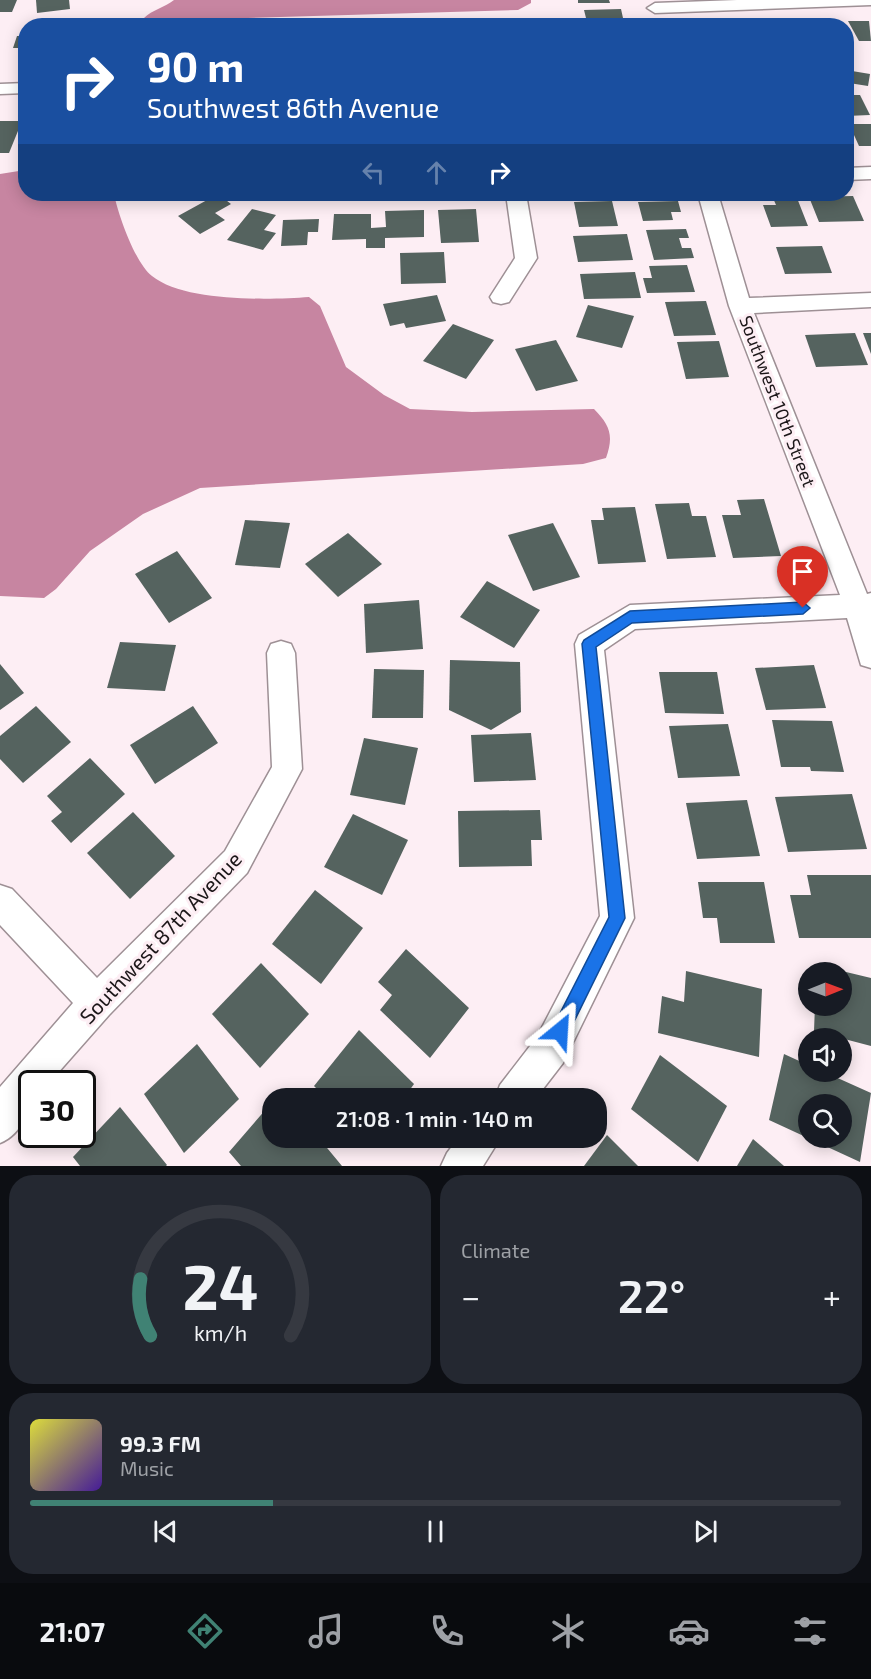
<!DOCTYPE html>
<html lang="en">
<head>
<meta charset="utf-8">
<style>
  :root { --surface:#171b24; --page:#242831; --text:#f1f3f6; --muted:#9ea1a6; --line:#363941; --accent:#408274 }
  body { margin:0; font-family:"Exo 2",sans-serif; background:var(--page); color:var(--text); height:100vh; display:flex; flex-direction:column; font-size:22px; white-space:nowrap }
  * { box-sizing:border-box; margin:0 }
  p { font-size:20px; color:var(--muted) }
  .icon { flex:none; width:33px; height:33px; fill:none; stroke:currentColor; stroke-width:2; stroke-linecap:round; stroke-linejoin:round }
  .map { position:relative; height:1166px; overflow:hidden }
  .sheet { display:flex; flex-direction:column; gap:9px; padding:9px; background:#0d0f14; flex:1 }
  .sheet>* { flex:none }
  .guide { position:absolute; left:18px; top:18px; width:836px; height:183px; border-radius:24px; box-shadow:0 3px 15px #0003; background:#1a4fa0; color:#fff; overflow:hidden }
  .needle { width:39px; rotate:89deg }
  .controls { position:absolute; left:798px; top:962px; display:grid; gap:12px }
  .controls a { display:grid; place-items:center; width:54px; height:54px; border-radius:50%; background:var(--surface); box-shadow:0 3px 15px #0003; font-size:30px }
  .speed { position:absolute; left:18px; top:1070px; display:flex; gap:12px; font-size:30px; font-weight:700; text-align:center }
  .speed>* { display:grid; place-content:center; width:78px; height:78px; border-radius:50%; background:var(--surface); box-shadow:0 3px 15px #0003; line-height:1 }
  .speed .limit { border:3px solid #111; border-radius:9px; background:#fff; color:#111 }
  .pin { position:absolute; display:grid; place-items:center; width:51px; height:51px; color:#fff; margin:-62px -26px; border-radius:50% 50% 50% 0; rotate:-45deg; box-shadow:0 0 6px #0007 }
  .pin .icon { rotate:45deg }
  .me { position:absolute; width:66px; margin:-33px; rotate:27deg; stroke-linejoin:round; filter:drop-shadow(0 0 4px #0008) }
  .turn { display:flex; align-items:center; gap:21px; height:126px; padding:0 30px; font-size:27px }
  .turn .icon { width:78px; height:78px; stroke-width:2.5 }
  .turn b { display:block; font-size:42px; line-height:51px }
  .lanes { display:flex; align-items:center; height:57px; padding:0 30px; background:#0003; justify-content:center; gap:30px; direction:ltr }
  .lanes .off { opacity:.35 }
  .big { font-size:45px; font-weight:600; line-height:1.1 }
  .sheet .card { flex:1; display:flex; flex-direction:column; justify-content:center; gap:9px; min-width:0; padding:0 21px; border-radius:24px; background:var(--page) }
  .sheet .dial { align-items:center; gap:0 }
  .dial svg { height:156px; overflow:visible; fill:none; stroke:var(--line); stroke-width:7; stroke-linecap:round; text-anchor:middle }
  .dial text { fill:var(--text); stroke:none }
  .song { display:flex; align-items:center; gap:18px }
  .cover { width:72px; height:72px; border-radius:9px; background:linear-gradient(135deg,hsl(60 70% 55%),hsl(260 70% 35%)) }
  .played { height:6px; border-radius:3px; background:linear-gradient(90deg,var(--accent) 30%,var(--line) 30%) }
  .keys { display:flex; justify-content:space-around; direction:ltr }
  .heat { display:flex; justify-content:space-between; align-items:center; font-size:33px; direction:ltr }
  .sheet .tiles { flex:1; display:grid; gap:9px; grid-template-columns:1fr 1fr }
  .card:last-child { grid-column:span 2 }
  .trip { position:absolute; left:262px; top:1088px; width:345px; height:60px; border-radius:24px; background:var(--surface); box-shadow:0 3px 15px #0003; font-weight:600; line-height:60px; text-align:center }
  .dock { display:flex; height:96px; justify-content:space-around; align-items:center; background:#090b0e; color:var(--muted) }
  .dock .icon { width:42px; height:42px }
  .dock .selected { color:var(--accent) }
  .dock b { font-size:27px; color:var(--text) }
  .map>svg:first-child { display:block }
</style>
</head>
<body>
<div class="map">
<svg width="871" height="1166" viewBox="0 0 871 1166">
  <rect width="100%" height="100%" fill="#fdeef4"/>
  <g fill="#c785a1">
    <path d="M174,0H531V3L518,10L146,21L144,18C152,10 165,7 174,0Z"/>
    <path d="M25,170L26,194H114C118,214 135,263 152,276C184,302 269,300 309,297L320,306L346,367L384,395L410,409L472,412L594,409C610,425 614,436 606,458L583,464L200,488L143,514L90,551L56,589L44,598L0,596V174Z"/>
  </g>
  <g fill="#55635f" fill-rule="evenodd">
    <polygon points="0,0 17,0 12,12 0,12"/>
    <polygon points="36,0 69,0 70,9 37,13"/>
    <polygon points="578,0 609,0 610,3 578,3"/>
    <polygon points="621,9 623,18 615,18 617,25 588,26 584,10"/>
    <polygon points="848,21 869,21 871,41 859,41"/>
    <polygon points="757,23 794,23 795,26 758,26"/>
    <polygon points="17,36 26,36 26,59 18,60 22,48 13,48"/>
    <polygon points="846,70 870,74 868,86 849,83 846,92"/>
    <polygon points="846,95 860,95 870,115 846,116"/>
    <polygon points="0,121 22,121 9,153 0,153"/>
    <polygon points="849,124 871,124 871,146 859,146"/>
    <polygon points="218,194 231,204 215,213 225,220 200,234 178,216"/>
    <polygon points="853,196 864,221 819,222 809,197"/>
    <polygon points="773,198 797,198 808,226 771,227 763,205 776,205"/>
    <polygon points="612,201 618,226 579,227 574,202"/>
    <polygon points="678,201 681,212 671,212 673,220 643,221 638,202"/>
    <polygon points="252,209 276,215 264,230 276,233 263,250 227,240"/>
    <polygon points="476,209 479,242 441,243 438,210"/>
    <polygon points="424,210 424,237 385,238 385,248 366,248 366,239 332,240 334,214 371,214 371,228 386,227 385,211"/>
    <polygon points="319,219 318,232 308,232 307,245 281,246 283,220"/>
    <polygon points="686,229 689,238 679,238 682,248 691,248 694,258 654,260 646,230"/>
    <polygon points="627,234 633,260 578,262 573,236"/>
    <polygon points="822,246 832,273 785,274 776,247"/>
    <polygon points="444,252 446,283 401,284 400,253"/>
    <polygon points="687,265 695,292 647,293 643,278 652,278 649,266"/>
    <polygon points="635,272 641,298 584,299 580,274"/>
    <polygon points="437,295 446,321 406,328 404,323 390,326 383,304"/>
    <polygon points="706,301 716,335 674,336 665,302"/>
    <polygon points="588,305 634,316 622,348 576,337"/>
    <polygon points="453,324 494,340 466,379 423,361"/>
    <polygon points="855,333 868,365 816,367 805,335"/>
    <polygon points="863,333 871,333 871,354"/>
    <polygon points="556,340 578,381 536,391 515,349"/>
    <polygon points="719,341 729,377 686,379 677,342"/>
    <polygon points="764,499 781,556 733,558 722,515 741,515 737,500"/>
    <polygon points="689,503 692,516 706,516 716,557 667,559 655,504"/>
    <polygon points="635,507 646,562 598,564 591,520 604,520 602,508"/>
    <polygon points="245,520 290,523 280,568 235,565"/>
    <polygon points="553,523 580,577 533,591 508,535"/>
    <polygon points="348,533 382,564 338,597 305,564"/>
    <polygon points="177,551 212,598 169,623 135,574"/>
    <polygon points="487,581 540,610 514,648 460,617"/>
    <polygon points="419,600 423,649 366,653 364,604"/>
    <polygon points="120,642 176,645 165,691 107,688"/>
    <polygon points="450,660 520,662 521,712 491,730 449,710"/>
    <polygon points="0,664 24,693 0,710"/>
    <polygon points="814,665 826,708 766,710 755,668"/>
    <polygon points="374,669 424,670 423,718 372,718"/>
    <polygon points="659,672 717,672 724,714 665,713"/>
    <polygon points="36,706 71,742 23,783 0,759 0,736"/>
    <polygon points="193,706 218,743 155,784 130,745"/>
    <polygon points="772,720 832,721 844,772 811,771 810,767 781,767"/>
    <polygon points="728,724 740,776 678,778 669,726"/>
    <polygon points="531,733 536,780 474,782 471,735"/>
    <polygon points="364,738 418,748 405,805 350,795"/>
    <polygon points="90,758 125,794 71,843 51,821 62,812 47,796"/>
    <polygon points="852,794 867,849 788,852 775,797"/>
    <polygon points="747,800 760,856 697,859 686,803"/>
    <polygon points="540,810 542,840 531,840 532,866 459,867 458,811"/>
    <polygon points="133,812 175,856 130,899 87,853"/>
    <polygon points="353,814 408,840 382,895 324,867"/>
    <polygon points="807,875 871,875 871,938 799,938 790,895 811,895"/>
    <polygon points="698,882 764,882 775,943 720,943 717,918 703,918"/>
    <polygon points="315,890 363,928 321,984 272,944"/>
    <polygon points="406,949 469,1008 430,1058 380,1010 392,995 378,982"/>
    <polygon points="261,963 309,1014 260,1068 212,1014"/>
    <polygon points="817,965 871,978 871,1046 814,1031 815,1005 842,1005 842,972 817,972"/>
    <polygon points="686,971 762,989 759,1057 658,1033 662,996 684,1002"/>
    <polygon points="359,1030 414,1084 404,1098 326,1098 314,1086"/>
    <polygon points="197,1044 239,1099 184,1153 144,1094"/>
    <path d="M784,1054L808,1065V1071H822L871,1093L860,1162L769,1120ZM808,1104H842V1137H808Z"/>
    <polygon points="660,1055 727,1106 698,1162 631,1109"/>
    <polygon points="273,1101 273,1137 318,1137 342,1166 241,1166 229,1152"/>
    <polygon points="120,1107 167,1165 166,1166 80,1166 73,1157"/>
    <polygon points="607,1135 638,1166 584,1166"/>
    <polygon points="753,1139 784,1166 737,1166"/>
  </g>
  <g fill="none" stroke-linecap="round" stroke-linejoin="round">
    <defs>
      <g id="street">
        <polygon points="737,0 871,0 871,5 655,13 647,8 655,3"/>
        <polygon points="26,83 26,93 0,94 0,84"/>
        <polygon points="871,167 871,179 846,180 846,168"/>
        <polygon points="506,194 526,194 537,258 509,302 501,304 493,302 490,297 515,258"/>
        <polygon points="698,194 718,194 749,298 871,293 871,307 754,313 867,594 871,593 871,668 861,665 847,618 635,629 604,650 634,918 563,1063 536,1098 495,1098 500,1085 537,1037 600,916 575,644 579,635 630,605 840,595 729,306"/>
        <path d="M281,641L291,644L295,653L302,769L247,873L109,1015L49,1083H32C32,1106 23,1134 0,1143V1087L73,1003L0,925V885L12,889L97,978L225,851L272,767L267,653L271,644Z"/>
        <polygon points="459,1137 501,1137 483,1166 441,1166 447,1153"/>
      </g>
    </defs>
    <use href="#street" stroke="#9e9095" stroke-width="3"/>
    <use href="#street" fill="#fff" fill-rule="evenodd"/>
  </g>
  <polygon fill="#1a73e8" stroke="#114b97" stroke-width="1.5" points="803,602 810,608 803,614 632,623 596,647 625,918 566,1038 560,1040 554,1038 551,1031 554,1025 609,917 582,644 584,640 630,611"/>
  <g text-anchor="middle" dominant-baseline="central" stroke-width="6" stroke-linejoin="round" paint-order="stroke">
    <g font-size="18" fill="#1c1719" stroke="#fdeef4">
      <text transform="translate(778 401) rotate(69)">Southwest 10th Street</text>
    </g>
    <g font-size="21" fill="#1c1719" stroke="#fdeef4">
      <text transform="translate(160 937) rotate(-47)">Southwest 87th Avenue</text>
    </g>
  </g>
</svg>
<div class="controls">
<a><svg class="needle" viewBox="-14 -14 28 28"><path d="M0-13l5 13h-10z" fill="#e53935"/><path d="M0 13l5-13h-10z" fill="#9ea1a6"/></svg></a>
<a><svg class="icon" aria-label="sound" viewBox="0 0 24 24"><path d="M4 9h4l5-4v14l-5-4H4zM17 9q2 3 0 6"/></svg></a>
<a><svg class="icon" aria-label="search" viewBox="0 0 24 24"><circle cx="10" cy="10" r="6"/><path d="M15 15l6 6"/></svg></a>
</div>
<div class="speed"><div class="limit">30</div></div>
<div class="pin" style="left:803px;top:608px;background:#d93025"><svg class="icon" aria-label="arrive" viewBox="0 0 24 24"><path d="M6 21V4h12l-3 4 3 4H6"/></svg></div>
<svg class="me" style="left:560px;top:1031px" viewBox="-20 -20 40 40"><path d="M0-17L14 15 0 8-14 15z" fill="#1a73e8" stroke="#fff" stroke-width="4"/></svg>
<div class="trip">21:08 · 1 min · 140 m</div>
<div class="guide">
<div class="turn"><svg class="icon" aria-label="right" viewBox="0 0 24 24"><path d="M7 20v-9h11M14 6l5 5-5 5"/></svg><div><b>90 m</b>Southwest 86th Avenue</div></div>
<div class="lanes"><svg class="icon off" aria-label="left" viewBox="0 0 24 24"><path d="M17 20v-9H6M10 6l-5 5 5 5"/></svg><svg class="icon off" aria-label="ahead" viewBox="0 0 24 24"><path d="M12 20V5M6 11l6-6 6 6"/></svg><svg class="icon" aria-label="right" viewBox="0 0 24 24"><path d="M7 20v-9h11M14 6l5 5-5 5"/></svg></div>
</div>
</div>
<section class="sheet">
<div class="tiles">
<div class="card dial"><svg viewBox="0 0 100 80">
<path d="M14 69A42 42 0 1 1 86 69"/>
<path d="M14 69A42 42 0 0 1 9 40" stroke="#408274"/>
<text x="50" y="56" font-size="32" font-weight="700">24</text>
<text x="50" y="72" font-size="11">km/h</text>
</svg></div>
<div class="card"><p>Climate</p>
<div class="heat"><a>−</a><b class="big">22°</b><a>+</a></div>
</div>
<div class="card">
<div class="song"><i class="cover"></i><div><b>99.3 FM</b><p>Music</p></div></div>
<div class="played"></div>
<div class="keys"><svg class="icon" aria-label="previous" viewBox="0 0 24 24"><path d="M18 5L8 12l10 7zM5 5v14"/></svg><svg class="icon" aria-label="pause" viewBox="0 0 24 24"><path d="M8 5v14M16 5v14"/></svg><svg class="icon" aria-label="next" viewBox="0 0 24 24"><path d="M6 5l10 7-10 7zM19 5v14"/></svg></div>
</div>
</div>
</section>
<nav class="dock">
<b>21:07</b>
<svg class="icon selected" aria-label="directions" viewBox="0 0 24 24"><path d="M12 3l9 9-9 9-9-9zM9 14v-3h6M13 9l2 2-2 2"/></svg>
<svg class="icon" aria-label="music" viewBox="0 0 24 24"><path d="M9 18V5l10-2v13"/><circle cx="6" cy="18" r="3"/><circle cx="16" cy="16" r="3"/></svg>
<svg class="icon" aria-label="phone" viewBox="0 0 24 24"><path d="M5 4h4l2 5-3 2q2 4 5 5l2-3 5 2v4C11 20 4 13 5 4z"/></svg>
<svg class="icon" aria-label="climate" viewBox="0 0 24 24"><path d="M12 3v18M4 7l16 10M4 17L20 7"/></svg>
<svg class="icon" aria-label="car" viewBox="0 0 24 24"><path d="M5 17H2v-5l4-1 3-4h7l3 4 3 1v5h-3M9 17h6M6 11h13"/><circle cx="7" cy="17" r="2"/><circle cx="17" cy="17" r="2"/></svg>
<svg class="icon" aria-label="filters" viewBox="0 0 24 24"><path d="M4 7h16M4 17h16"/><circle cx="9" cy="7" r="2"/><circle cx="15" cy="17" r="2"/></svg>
</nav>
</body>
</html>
